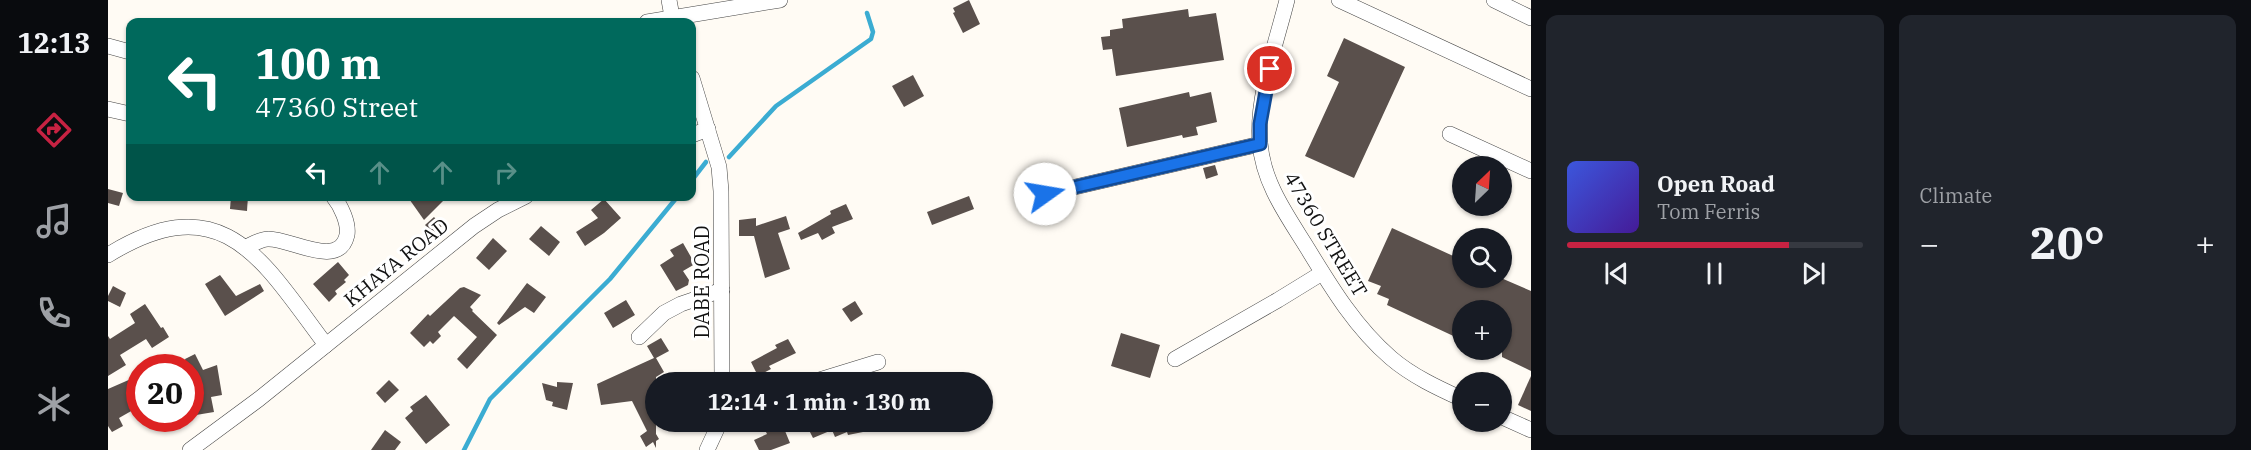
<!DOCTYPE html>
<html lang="en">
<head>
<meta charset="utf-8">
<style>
  :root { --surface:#171b24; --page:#20242c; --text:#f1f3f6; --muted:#9ea1a6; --line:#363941; --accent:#c72242 }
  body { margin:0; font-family:"IBM Plex Serif",serif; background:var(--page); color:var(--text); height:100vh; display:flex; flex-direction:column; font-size:22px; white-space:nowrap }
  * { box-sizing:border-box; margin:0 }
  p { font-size:20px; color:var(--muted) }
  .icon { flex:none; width:33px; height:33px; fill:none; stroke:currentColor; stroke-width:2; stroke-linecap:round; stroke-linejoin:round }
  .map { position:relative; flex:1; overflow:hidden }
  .sheet { display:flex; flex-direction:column; gap:15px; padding:15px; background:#0d0f14; width:720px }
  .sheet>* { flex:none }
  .guide { position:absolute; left:18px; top:18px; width:570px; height:183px; border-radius:12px; box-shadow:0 2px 4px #0004; background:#00695c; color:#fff; overflow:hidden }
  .needle { width:39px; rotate:25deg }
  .fabs { position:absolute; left:1344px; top:156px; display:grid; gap:12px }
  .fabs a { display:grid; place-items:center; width:60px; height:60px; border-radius:50%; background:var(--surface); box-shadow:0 2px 4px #0004; font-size:30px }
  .speed { position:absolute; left:18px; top:354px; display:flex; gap:12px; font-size:30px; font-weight:700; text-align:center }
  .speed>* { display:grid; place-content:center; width:78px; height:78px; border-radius:50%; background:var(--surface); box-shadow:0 2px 4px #0004; line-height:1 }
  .speed .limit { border:9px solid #d22; background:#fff; color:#111 }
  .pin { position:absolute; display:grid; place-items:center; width:51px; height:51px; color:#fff; margin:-26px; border:3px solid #fff; border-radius:50%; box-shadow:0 2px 6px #0007 }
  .me { position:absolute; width:66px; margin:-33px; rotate:77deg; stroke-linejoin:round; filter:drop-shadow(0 0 4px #0008) }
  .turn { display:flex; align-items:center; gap:21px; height:126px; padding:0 30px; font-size:27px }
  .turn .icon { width:78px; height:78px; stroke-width:2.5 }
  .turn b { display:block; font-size:42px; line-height:51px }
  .lanes { display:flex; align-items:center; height:57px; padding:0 30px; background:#0003; justify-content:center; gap:30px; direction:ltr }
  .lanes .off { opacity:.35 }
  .big { font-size:45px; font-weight:700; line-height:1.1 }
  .sheet .widget { flex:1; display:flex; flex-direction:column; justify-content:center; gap:9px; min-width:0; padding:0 21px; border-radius:12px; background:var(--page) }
  .song { display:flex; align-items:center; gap:18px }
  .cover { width:72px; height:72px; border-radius:9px; background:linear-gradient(135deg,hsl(230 70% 55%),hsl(260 70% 35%)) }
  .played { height:6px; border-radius:3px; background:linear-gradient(90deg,var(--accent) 75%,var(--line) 75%) }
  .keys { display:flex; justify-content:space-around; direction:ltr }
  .heat { display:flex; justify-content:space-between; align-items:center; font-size:33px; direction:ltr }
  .sheet .tiles { flex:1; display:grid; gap:15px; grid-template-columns:repeat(2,1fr) }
  .trip { position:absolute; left:537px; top:372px; width:348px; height:60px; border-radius:30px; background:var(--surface); box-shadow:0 2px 4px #0004; font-weight:700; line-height:60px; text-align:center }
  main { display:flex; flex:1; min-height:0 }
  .menu { display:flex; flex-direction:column; width:108px; justify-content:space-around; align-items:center; background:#090b0e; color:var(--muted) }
  .menu .icon { width:42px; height:42px }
  .menu .on { color:var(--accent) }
  .menu b { font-size:27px; color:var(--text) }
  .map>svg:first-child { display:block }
</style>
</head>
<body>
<main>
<nav class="menu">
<b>12:13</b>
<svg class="icon on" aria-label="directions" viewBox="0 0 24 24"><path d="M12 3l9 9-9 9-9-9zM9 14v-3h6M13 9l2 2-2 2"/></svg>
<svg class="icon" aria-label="music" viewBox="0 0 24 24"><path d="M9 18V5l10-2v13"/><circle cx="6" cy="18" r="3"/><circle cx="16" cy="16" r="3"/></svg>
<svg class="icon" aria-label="phone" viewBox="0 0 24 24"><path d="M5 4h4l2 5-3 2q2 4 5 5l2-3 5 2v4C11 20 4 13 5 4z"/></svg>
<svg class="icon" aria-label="climate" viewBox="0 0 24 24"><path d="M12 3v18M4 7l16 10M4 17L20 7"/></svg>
</nav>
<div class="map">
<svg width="1423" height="450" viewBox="0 0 1423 450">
  <rect width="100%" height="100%" fill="#fffbf4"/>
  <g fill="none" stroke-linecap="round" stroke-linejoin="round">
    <g stroke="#3bacd2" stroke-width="4.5">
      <polyline points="621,157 668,106 763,39 765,32 759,13"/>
      <polyline points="584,180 598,162"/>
      <polyline points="356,450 382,399 502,279 570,196"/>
    </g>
  </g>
  <g fill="#5a504c">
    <polygon points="861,0 872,24 855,33 845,13 847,12 845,8"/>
    <polygon points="1080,9 1081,17 1108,13 1116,60 1008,76 1004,49 995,50 993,37 1002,36 1002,30 1015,28 1014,19"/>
    <polygon points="1236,38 1297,67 1246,178 1197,156 1231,82 1219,76"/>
    <polygon points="805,75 816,96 796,107 784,86"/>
    <polygon points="1081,92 1082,97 1103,92 1109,122 1088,127 1090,135 1075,138 1074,135 1019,147 1011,108"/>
    <polygon points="1107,165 1110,175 1098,179 1095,168"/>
    <polygon points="0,189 15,193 11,206 0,203"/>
    <polygon points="123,196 140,196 139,211 122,209"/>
    <polygon points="299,196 340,196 316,220"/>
    <polygon points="861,196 866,209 824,225 819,212"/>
    <polygon points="496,199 513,218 496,233 477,246 468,232 490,218 483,210"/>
    <polygon points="738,204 745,219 724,227 727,233 714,240 710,233 693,240 690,233 723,214 722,211"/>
    <polygon points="678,216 682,229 670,233 682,269 657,278 646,236 631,236 631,220 648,218 648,226"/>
    <polygon points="326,217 334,226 326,234 317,225"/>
    <polygon points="433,226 452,242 441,256 421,239"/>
    <polygon points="1284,228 1354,260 1354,278 1393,278 1423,291 1423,371 1394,357 1394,310 1354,310 1354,340 1279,305 1281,299 1269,294 1273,286 1260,281"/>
    <polygon points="385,238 399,251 381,270 368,258"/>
    <polygon points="575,243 587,264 575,271 581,280 580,285 568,291 552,265 566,256 562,250"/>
    <polygon points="230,262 241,275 236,280 238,282 227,291 229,294 221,302 205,284"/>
    <polygon points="112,275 128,296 152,284 156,291 117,316 97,284"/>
    <polygon points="419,283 438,297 426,313 417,307 391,325 389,323"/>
    <polygon points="5,286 18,293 12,307 0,301 0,296"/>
    <polygon points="356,287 373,295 362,307 365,310 364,311 389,335 359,369 349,359 369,337 346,316 330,332 333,336 325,344 322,341 316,347 302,333 320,314 322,316 352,288"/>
    <polygon points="518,300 527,315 505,328 496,313"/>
    <polygon points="747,301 755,314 743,322 734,309"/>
    <polygon points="37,304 53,328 55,327 61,337 44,348 38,339 12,355 18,365 0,376 0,336 2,339 27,323 22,314"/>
    <polygon points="1013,333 1052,345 1042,378 1003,366"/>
    <polygon points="553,338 561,351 548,358 556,372 548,377 548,434 551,439 548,441 548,448 545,442 538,447 532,436 539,431 524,401 493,405 489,384 546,358 539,346"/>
    <polygon points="680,339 688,353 661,366 663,369 650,376 643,362 669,348 667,345"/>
    <polygon points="87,354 95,370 109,365 114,395 103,397 106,412 82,416 82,368 79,368 77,359"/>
    <polygon points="32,375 32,406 11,418 15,426 4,432 0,426 0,389"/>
    <polygon points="1423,376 1423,411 1410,405"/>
    <polygon points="281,380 291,390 277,403 268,393"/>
    <polygon points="449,382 465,383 459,410 444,406 445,402 438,400 434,383 449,387"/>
    <polygon points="318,395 342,425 318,444 297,418 305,411 302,407"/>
    <polygon points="714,422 780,422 780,427 740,435 739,432 727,437 724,430 705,438 700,428"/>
    <polygon points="675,426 682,443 663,450 651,450 646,440 659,434 658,432"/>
    <polygon points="277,430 293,442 287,450 263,450"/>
  </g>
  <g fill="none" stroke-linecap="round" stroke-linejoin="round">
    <defs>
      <g id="minor">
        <polyline points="561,0 565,22"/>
        <path d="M1179,0C1168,44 1148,98 1152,143C1155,182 1178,214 1198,246C1223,287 1247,327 1283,358C1304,376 1330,388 1354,399"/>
        <polyline points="1231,0 1423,89"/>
        <polyline points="1386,0 1423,18"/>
        <polyline points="539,22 672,0"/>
        <polyline points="0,46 22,52"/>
        <polyline points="584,78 611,167 613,191 614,382"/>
        <polyline points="0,109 22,114"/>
        <polyline points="1342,134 1423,171"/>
        <polyline points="584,135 600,129"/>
        <polyline points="937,194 1152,144"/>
        <path d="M138,247C145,244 153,239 160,239C182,238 231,270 239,235C241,223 233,206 225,196"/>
        <path d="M0,255C115,184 154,260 218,345"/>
        <polyline points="531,337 556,313 573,304 614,290"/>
        <polyline points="1067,359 1170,300 1214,273"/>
        <polyline points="705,382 770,362"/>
        <polyline points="1394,417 1423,430"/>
        <polyline points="82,450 151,399 366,226 390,210 418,196"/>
        <polyline points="599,450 612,422"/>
      </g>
    </defs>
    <use href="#minor" stroke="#444" stroke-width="16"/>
    <use href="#minor" stroke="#fff" stroke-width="15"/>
  </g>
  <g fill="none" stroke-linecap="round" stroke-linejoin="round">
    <defs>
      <polyline id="route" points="937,194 1152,144 1152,124 1162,69"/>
    </defs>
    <use href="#route" stroke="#114b97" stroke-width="15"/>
    <use href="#route" stroke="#1a73e8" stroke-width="10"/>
  </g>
  <g text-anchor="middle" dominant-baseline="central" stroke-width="6" stroke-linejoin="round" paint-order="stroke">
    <g font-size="20" fill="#111" stroke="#fff">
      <text transform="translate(1218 234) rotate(59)">47360 STREET</text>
      <text transform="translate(288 262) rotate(-39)">KHAYA ROAD</text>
      <text transform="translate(593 282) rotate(-90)">DABE ROAD</text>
    </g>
  </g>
</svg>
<div class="fabs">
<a><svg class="needle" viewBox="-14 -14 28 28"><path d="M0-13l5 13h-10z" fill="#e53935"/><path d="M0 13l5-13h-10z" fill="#9ea1a6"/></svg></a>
<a><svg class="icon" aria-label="search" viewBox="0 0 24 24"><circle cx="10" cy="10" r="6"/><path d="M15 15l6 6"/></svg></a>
<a>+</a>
<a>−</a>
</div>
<div class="speed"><div class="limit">20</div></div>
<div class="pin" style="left:1162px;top:69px;background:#d93025"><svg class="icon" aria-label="arrive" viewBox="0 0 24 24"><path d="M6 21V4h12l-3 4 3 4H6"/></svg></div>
<svg class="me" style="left:937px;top:194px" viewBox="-20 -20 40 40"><circle r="19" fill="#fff"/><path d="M0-13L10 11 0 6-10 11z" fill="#1a73e8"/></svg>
<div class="trip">12:14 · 1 min · 130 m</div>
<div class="guide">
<div class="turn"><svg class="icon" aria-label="left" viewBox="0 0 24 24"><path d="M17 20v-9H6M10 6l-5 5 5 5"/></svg><div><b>100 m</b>47360 Street</div></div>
<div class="lanes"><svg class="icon" aria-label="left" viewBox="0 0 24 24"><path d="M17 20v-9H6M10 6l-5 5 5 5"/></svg><svg class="icon off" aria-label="ahead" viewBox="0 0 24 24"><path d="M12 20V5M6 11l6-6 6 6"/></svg><svg class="icon off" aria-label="ahead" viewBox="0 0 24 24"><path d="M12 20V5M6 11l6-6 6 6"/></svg><svg class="icon off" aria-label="right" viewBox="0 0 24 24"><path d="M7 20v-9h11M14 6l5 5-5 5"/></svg></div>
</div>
</div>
<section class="sheet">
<div class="tiles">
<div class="widget">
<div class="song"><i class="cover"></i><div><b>Open Road</b><p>Tom Ferris</p></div></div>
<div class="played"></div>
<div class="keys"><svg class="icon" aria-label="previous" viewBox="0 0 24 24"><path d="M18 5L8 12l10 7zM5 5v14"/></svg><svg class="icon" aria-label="pause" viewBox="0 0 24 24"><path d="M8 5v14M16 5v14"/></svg><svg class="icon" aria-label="next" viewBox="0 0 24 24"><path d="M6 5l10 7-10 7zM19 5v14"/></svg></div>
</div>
<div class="widget"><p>Climate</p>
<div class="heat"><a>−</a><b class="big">20°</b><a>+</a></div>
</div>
</div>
</section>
</main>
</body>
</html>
